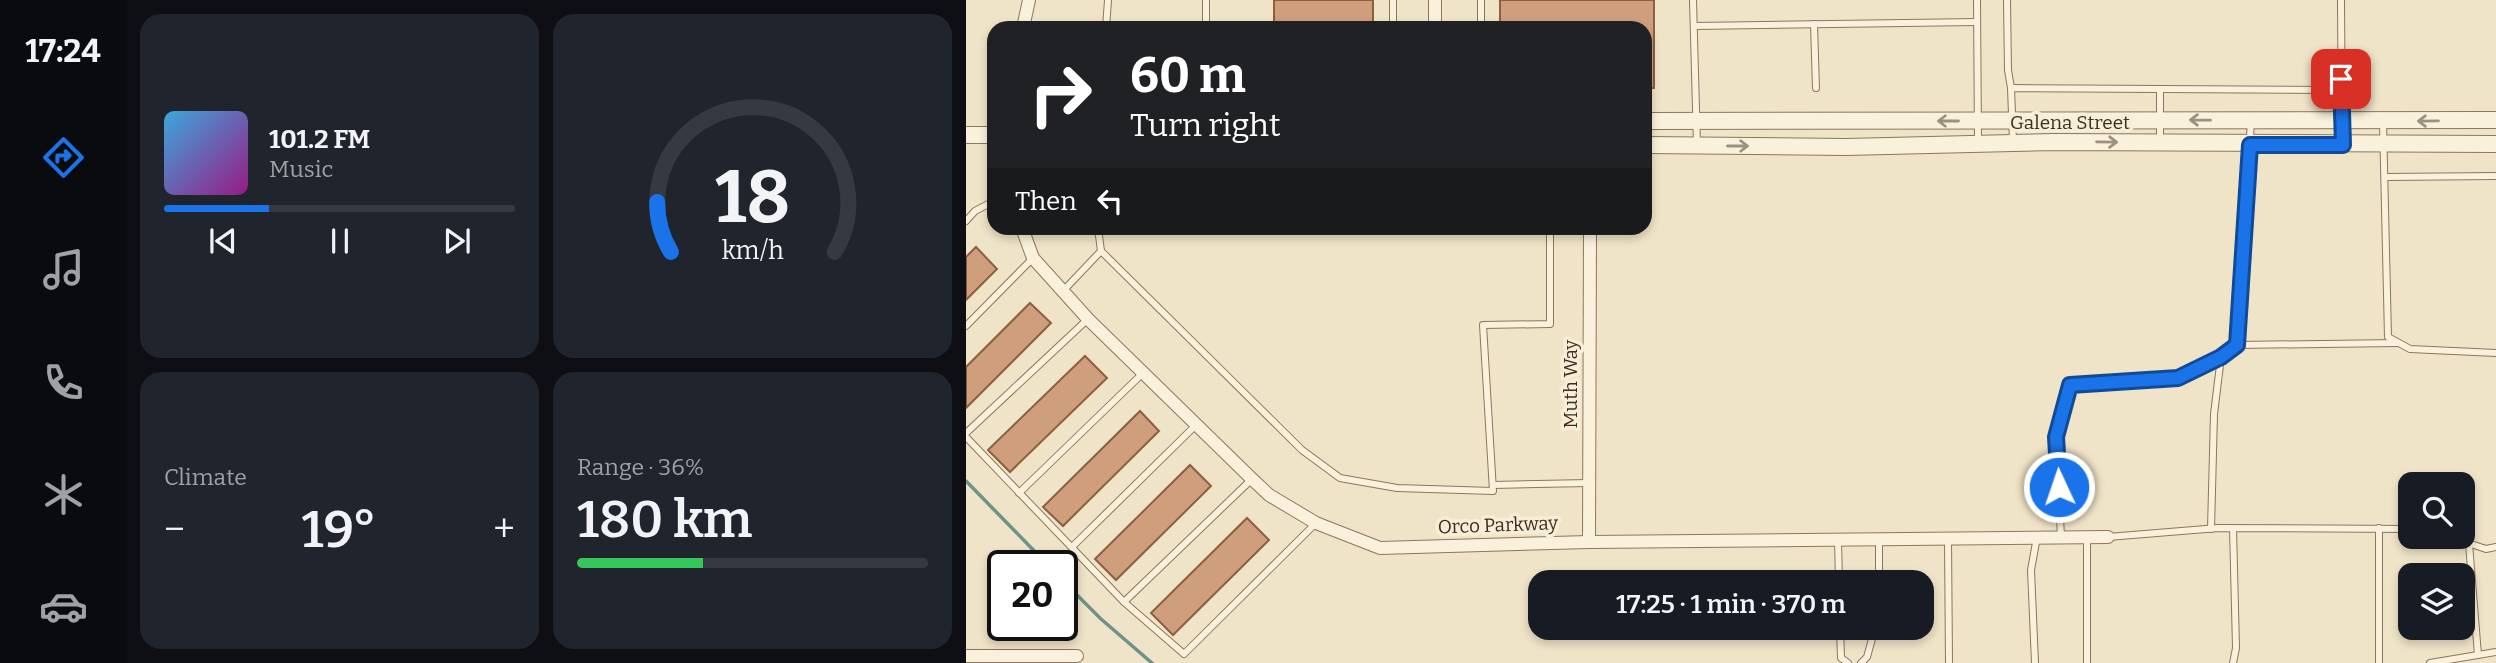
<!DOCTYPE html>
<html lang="en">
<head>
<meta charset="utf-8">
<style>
  :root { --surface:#171b24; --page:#20242c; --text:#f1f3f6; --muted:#9ea1a6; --line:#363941; --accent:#1a73e8 }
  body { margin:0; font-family:Bitter,serif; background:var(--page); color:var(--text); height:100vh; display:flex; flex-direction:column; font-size:26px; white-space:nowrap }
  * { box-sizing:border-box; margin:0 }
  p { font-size:23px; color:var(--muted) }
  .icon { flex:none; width:38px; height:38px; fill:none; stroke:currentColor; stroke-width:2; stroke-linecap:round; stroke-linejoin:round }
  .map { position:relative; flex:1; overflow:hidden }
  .side { display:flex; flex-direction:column; gap:14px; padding:14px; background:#0d0f14; width:840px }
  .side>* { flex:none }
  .banner { position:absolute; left:21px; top:21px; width:665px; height:214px; border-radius:21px; box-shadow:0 4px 10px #0003; background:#202124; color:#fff; overflow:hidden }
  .buttons { position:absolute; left:1432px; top:472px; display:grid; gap:14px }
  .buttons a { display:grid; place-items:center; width:77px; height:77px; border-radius:14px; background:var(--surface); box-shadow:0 4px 10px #0003; font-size:35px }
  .speed { position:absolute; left:21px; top:550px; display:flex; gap:14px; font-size:35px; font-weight:700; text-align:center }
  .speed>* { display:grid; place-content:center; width:91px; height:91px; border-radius:50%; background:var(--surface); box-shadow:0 4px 10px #0003; line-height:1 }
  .speed .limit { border:4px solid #111; border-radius:10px; background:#fff; color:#111 }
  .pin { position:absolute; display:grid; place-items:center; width:60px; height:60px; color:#fff; margin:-30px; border-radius:14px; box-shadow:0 4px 10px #0006 }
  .me { position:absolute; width:77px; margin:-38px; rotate:357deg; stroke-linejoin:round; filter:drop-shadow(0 0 5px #0008) }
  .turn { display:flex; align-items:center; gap:24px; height:147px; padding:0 28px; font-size:32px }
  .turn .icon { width:91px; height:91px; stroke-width:2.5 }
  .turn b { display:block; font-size:49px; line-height:60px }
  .then { display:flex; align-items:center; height:66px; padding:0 28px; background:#0003; gap:14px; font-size:26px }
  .big { font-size:52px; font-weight:600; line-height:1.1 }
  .side .tile { flex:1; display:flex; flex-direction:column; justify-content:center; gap:10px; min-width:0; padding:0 24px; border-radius:21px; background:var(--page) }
  .side .dial { align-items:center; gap:0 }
  .dial svg { height:182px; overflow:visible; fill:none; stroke:var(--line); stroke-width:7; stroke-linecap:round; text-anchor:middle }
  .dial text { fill:var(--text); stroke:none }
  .song { display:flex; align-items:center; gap:21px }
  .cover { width:84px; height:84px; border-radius:10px; background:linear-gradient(135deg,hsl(200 70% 55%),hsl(310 70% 35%)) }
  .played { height:7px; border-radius:4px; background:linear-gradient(90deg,var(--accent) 30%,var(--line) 30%) }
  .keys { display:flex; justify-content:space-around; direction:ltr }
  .heat { display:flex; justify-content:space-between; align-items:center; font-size:38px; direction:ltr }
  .charge { height:10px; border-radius:5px; background:linear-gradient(90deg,#34c759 36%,var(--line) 0) }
  .side .tiles { flex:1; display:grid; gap:14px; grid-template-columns:repeat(2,1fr) }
  .trip { position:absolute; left:562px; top:570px; width:406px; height:70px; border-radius:21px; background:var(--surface); box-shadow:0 4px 10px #0003; font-weight:600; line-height:70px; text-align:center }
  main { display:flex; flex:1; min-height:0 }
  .tab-bar { display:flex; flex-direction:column; width:126px; justify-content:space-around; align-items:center; background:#090b0e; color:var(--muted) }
  .tab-bar .icon { width:49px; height:49px }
  .tab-bar .on { color:var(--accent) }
  .tab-bar b { font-size:32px; color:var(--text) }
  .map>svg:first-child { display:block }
</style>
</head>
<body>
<main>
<nav class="tab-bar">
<b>17:24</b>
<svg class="icon on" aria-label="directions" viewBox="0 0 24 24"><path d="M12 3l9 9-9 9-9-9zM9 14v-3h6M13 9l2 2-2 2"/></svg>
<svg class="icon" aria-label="music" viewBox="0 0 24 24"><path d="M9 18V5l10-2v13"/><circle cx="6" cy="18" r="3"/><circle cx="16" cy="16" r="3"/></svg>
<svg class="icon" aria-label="phone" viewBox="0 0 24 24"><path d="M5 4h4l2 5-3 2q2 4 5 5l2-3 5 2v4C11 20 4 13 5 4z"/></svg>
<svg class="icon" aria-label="climate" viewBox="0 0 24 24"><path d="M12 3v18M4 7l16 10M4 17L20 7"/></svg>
<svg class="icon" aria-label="car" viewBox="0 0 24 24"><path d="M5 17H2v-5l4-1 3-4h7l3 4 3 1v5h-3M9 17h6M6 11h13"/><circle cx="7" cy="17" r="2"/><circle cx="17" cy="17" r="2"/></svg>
</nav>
<section class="side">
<div class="tiles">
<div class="tile">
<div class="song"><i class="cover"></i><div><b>101.2 FM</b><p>Music</p></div></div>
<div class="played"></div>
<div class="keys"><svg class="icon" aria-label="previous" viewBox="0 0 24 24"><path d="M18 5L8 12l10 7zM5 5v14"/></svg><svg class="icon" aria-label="pause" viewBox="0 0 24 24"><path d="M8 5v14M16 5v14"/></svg><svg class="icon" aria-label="next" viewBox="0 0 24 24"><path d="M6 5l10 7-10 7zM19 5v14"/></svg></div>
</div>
<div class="tile dial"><svg viewBox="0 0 100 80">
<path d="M14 69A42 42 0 1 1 86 69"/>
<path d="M14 69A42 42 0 0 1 8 47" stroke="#1a73e8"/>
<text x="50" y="56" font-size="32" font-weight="700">18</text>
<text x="50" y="72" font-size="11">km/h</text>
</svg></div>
<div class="tile"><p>Climate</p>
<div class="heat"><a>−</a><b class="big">19°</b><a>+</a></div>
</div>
<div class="tile"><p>Range · 36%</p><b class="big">180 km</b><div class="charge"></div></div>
</div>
</section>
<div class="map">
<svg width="1530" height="663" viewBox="0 0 1530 663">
  <rect width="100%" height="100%" fill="#f0e4c8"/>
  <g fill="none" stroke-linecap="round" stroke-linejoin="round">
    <g stroke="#6f938a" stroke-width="3.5">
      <polyline points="0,481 82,565"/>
      <polyline points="96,580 135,619 186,663"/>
    </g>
  </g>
  <g fill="#cf9f7d" stroke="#8d5f41" stroke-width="2">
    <rect x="308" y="0" width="99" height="28"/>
    <polygon points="534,0 688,0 688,88 679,88 679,28 534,28"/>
    <polygon points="10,247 31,269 0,300 0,257"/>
    <polygon points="64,303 85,323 0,408 0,367"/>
    <polygon points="119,356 141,378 44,472 22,450"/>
    <polygon points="174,411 193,431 97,526 77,507"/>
    <polygon points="224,465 245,486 150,580 129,559"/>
    <polygon points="281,518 303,540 207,635 185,613"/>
  </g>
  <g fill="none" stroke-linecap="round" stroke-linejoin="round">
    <defs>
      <g id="service">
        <polyline points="727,0 731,145"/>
        <polyline points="1011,0 1012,141"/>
        <polyline points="1041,0 1042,70 1045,88"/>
        <polyline points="1375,0 1376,143"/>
        <polyline points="848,24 850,88"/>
        <polyline points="728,26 1011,22"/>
        <polyline points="140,28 142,0"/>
        <polyline points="240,28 240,0"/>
        <polyline points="427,28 427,0"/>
        <polyline points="515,28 515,0"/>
        <polyline points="1194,89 1194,143"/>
        <polyline points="1285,121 1271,345 1432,343"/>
        <polyline points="1417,122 1422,337 1444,349 1530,353"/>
        <polyline points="1047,141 1045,88 1375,90"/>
        <polyline points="1419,177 1530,176"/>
        <polyline points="0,221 9,211 28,201"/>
        <polyline points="132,228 135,251 336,450 374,478 431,488 527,491 517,325 584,324 584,228"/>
        <polyline points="97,291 135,251"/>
        <polyline points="0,326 67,258"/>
        <polyline points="0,433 122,319"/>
        <polyline points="0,437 158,602 218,654 350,523"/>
        <polyline points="527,485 623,483"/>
        <polyline points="53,493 177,373"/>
        <polyline points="1413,528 1413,663"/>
        <polyline points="1245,529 1248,414 1255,357 1271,345"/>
        <polyline points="1095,537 1090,437 1104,385 1212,378 1255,357"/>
        <polyline points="1121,537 1121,663"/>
        <polyline points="1142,537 1252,528 1444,529"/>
        <polyline points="1484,537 1520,549 1530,547"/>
        <polyline points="872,539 873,583"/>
        <polyline points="913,539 913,583"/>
        <polyline points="982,539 983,663"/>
        <polyline points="1503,544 1512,655"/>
        <polyline points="106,547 230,425"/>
        <polyline points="158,602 286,479"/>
        <polyline points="874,628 875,658 882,663"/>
        <polyline points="895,663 901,657 909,628"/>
        <polyline points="1069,663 1065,570 1071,537"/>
        <polyline points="1267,663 1270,648 1267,528"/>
        <polyline points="1464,663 1530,652"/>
      </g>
      <g id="minor">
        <polyline points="57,28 63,0"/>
        <polyline points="469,28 469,0"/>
        <polyline points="56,228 67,258 122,319 286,479 303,495 350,523 414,548 623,542 1142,537"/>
        <polyline points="623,542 624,228"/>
        <polyline points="0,656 111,656"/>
      </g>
      <g id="tertiary">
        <polyline points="679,121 1530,120"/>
        <polyline points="0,135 28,135"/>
        <polyline points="679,145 880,147 1087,142 1530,144"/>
      </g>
    </defs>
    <use href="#service" stroke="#8d765c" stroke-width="8"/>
    <use href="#minor" stroke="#8d765c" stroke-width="14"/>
    <use href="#tertiary" stroke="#8d765c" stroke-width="18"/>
    <use href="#service" stroke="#faf1dc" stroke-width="6"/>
    <use href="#minor" stroke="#faf1dc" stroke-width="12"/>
    <use href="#tertiary" stroke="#faf1dc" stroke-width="16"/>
  </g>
  <defs><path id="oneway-shaft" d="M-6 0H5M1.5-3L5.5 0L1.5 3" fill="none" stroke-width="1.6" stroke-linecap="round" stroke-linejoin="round" transform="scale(1.75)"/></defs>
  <g stroke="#9c907e">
    <use href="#oneway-shaft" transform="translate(1234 120) rotate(-179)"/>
    <use href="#oneway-shaft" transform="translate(982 121) rotate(180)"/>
    <use href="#oneway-shaft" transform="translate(1462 121) rotate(179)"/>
    <use href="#oneway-shaft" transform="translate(1141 142) rotate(1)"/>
    <use href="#oneway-shaft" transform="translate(772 146)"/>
  </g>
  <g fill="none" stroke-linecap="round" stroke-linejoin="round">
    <defs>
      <polyline id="route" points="1093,487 1090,437 1104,385 1212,378 1255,357 1271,345 1284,145 1377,145 1375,79"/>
    </defs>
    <use href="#route" stroke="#114b97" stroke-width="18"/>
    <use href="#route" stroke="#1a73e8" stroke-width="12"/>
  </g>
  <g text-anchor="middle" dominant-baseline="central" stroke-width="7" stroke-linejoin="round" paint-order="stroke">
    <g font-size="19" fill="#3d2e20" stroke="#f7eed8">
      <text x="1104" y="122">Galena Street</text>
      <text transform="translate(604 384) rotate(-90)">Muth Way</text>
      <text transform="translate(532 525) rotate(-2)">Orco Parkway</text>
    </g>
  </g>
</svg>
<div class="buttons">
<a><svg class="icon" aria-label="search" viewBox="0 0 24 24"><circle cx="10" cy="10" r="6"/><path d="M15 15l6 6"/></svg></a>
<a><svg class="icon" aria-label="layers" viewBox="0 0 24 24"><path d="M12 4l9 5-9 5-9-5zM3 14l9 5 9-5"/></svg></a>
</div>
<div class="speed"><div class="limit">20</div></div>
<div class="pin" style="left:1375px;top:79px;background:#d93025"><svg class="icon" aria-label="arrive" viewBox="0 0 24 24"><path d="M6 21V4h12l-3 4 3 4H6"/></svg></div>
<svg class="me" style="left:1093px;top:487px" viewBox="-20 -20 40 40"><circle r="17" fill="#1a73e8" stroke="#fff" stroke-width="3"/><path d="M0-11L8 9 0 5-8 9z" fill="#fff"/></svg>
<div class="trip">17:25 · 1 min · 370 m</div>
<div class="banner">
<div class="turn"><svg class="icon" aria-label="right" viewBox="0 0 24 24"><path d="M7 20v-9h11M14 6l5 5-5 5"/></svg><div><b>60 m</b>Turn right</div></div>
<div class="then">Then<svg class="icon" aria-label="left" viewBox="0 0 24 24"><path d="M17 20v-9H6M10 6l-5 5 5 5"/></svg></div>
</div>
</div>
</main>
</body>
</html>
